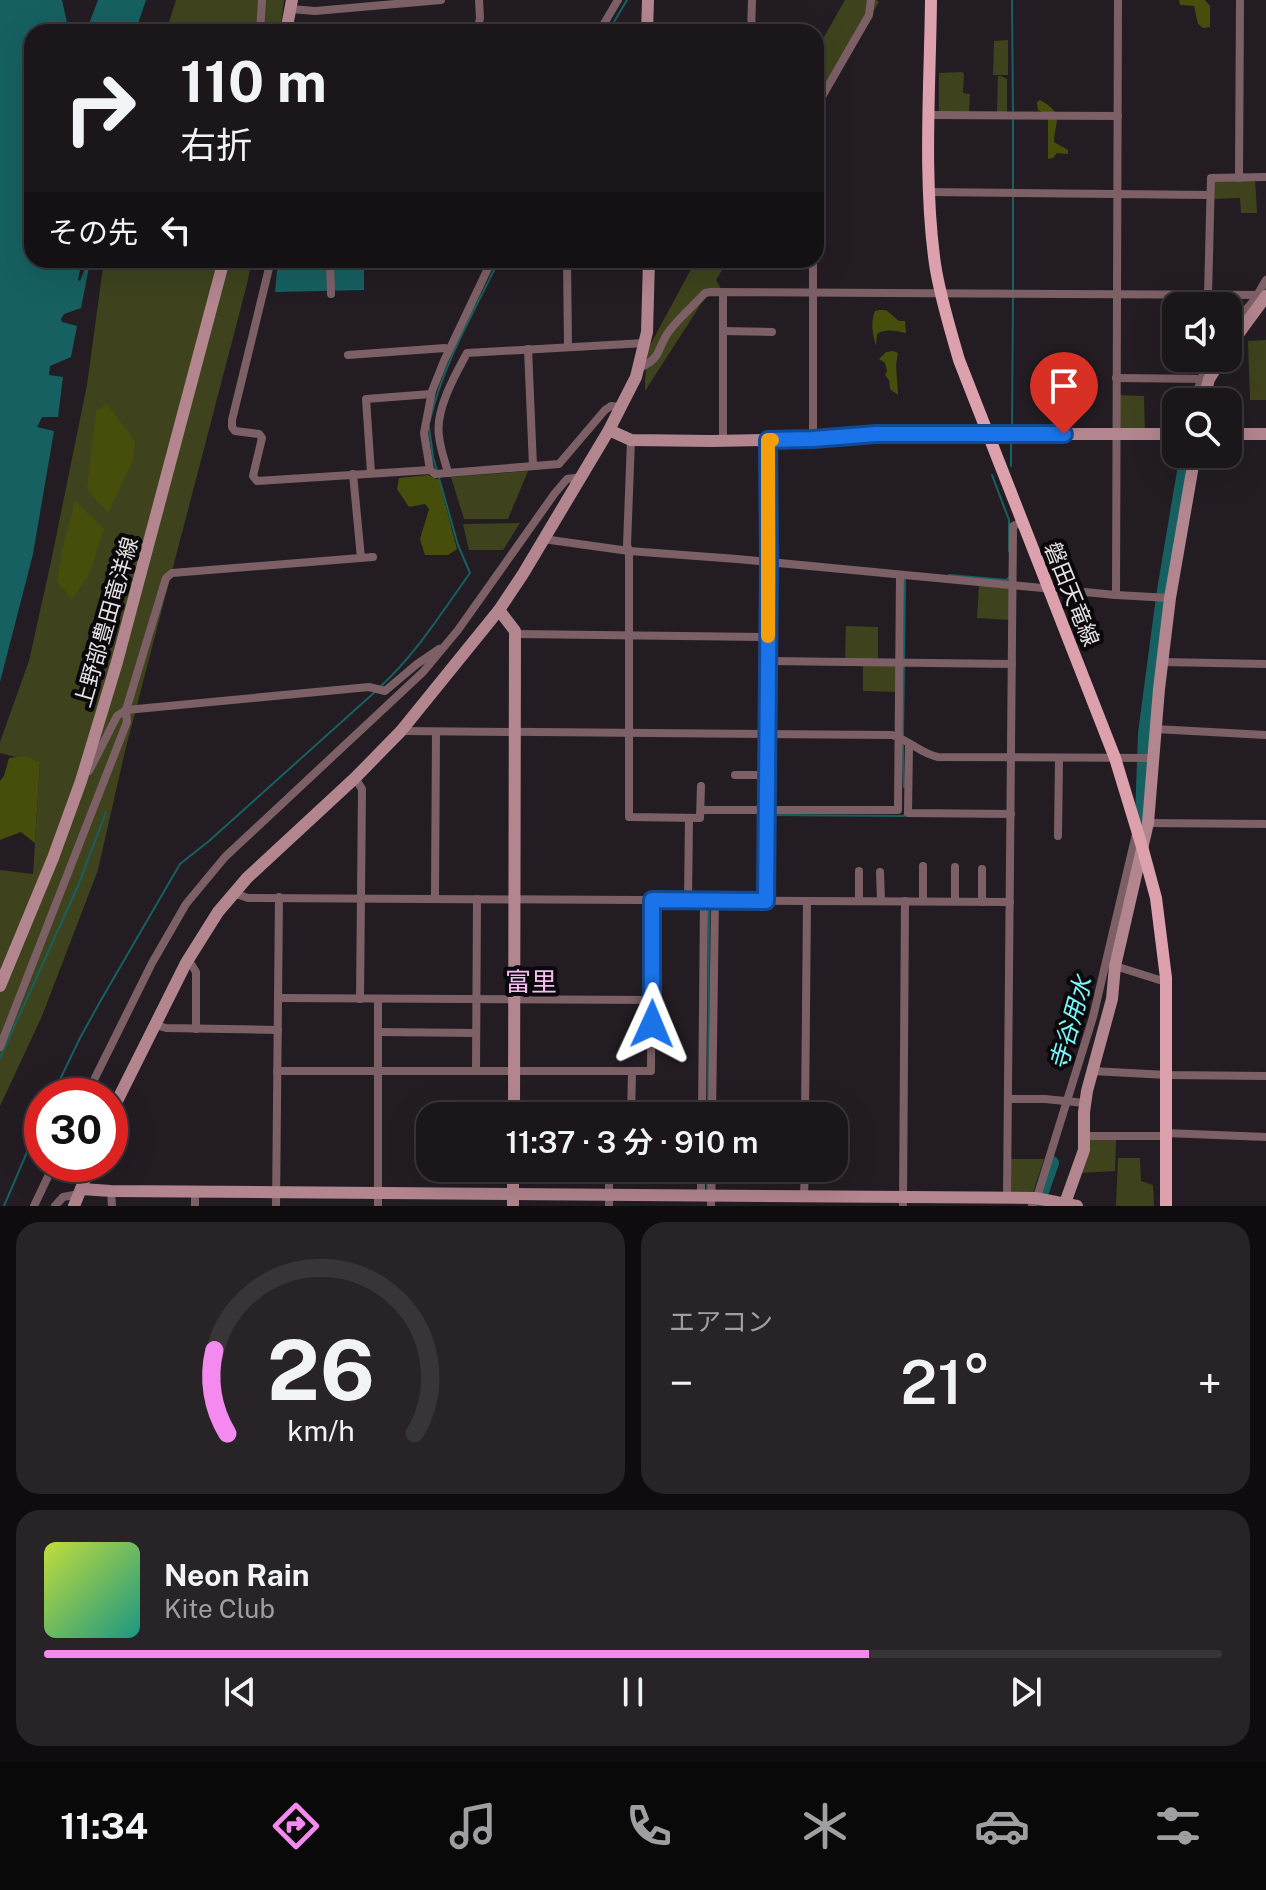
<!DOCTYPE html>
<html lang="ja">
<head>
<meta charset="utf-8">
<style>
  :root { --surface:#1a161a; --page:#272327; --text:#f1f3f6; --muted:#9f9fa2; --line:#383539; --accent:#f489ef }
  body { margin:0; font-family:"Public Sans","Noto Sans JP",sans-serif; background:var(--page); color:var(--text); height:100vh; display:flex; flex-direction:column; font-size:30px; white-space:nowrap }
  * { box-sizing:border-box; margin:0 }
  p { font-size:26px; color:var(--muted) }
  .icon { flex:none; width:44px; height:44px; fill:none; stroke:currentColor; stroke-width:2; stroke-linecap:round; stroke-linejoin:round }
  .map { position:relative; height:1206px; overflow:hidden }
  .drawer { display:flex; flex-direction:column; gap:16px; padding:16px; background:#0e0c0e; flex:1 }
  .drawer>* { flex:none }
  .top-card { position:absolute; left:24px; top:24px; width:800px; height:244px; border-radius:24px; box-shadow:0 8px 32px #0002,0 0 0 2px var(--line); background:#1a161a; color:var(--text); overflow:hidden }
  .buttons { position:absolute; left:1162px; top:292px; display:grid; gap:16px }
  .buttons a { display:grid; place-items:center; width:80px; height:80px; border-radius:16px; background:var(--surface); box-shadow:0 8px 32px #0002,0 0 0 2px var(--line); font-size:40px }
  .speed { position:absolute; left:24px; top:1078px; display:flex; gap:16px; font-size:40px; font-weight:700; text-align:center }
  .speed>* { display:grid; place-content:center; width:104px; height:104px; border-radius:50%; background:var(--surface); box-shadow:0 8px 32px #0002,0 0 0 2px var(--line); line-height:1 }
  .speed .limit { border:12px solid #d22; background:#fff; color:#111 }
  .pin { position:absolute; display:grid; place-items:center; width:68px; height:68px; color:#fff; margin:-82px -34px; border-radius:50% 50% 50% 0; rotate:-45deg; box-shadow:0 0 8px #0007 }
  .pin .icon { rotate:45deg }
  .me { position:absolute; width:88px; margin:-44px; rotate:1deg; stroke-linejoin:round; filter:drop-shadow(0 0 6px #0008) }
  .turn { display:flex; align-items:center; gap:28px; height:168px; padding:0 24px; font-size:36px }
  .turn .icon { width:104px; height:104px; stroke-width:2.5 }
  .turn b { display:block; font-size:56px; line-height:68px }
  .then { display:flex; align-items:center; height:76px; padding:0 24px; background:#0003; gap:16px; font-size:30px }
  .big { font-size:60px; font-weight:600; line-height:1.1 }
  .drawer .widget { flex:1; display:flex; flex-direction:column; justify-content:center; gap:12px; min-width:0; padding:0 28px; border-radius:24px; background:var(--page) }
  .drawer .dial { align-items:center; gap:0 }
  .dial svg { height:208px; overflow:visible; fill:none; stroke:var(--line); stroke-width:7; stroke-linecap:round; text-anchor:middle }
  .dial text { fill:var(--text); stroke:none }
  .song { display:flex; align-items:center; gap:24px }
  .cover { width:96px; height:96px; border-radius:12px; background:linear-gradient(135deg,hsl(70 70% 55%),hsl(170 70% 35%)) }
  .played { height:8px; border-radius:4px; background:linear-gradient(90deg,var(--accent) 70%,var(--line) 70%) }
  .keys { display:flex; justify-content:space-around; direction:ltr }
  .heat { display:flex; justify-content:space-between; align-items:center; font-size:44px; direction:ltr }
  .drawer .tiles { flex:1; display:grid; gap:16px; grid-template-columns:1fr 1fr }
  .widget:last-child { grid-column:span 2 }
  .trip { position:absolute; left:416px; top:1102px; width:432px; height:80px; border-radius:24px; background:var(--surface); box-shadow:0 8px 32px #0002,0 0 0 2px var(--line); font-weight:600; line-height:80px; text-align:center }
  .tab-bar { display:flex; height:128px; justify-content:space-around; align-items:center; background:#0a090a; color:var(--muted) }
  .tab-bar .icon { width:56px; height:56px }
  .tab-bar .selected { color:var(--accent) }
  .tab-bar b { font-size:36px; color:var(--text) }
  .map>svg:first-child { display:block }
</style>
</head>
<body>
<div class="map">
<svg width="1266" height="1206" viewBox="0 0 1266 1206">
  <rect width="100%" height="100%" fill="#231d23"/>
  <g fill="#3e431d">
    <polygon points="176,0 284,0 280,32 166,32"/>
    <polygon points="845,0 877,0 879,2 816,108 816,51"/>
    <polygon points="528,23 529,32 481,32 483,26"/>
    <polygon points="1008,40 1008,75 993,75 994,41"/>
    <polygon points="962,72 964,74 963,93 970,94 969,112 939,112 939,73"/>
    <polygon points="998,76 1001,76 1007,79 1007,113 997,112"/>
    <polygon points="1211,178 1255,178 1257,213 1241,213 1240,198 1210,199"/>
    <polygon points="104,260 252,260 247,284 125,751 98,870 42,1016 0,1106 0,870 33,874 40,763 0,753 0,742 29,661 52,557 87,385"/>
    <polygon points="696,260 728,260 716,280 723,292 708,293 645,391 645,380 648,349"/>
    <polygon points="1266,340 1266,400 1250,400 1248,341"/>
    <polygon points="1116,395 1144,396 1145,433 1116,433"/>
    <polygon points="528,471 508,519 464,519 451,477"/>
    <polygon points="520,523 503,550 469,550 463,524"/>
    <polygon points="979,584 1010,587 1009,620 977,618"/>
    <polygon points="846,626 878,627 878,662 899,663 899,692 863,691 863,663 845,662"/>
    <polygon points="1089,1138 1116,1140 1115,1171 1079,1173"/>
    <polygon points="1118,1158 1140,1158 1141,1181 1153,1185 1154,1206 1116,1206"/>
    <polygon points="1008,1159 1044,1159 1033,1193 1007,1195"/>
  </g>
  <g fill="#474e0c">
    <polygon points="1179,0 1205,0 1210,6 1210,27 1203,28 1198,24 1194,6 1180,5"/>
    <path d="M1040,100C1064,114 1056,117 1054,142L1068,150V154L1057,153L1053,158L1048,159V115L1038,110L1037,102Z"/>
    <path d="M879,310H886L899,321H905L906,333C896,331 886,328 877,334L876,346C873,336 870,322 875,311Z"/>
    <polygon points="893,351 898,353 896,365 898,395 890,389 889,380 885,375 887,371 885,363 879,359 886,352"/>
    <polygon points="107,404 135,441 133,460 108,513 87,489 96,411"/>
    <polygon points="428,475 439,480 457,549 448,555 425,555 420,539 429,509 425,504 409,507 397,489 399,478"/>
    <polygon points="75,501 104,529 89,575 72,599 57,582 62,551"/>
    <polygon points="25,756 40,762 35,843 21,832 0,840 0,781 4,776 9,758"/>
  </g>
  <g fill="#166061">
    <polygon points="0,0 62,0 69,32 32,32 32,260 82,260 78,280 80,281 87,264 90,262 81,308 64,314 61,319 62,322 77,326 71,357 50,366 49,375 63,377 58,417 42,417 37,427 54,431 33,554 0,682"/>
    <polygon points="98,0 146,0 135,32 86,32"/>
    <polygon points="278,260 364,260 364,290 275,292"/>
  </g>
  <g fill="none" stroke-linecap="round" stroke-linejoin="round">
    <g stroke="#166061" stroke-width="2">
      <polyline points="1012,0 1013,111"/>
      <polyline points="608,32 627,0"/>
      <polyline points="1013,191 1013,117"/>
      <polyline points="1013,197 1013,291"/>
      <path d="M430,420C443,364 474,312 499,260"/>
      <polyline points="429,427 433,457 437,471"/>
      <polyline points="1012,431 1013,297"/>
      <polyline points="1011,466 1011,441"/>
      <polyline points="992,475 1009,520 1009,551"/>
      <polyline points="949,575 1007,580 1009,577"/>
      <polyline points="904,659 905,577"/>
      <path d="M380,687C416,654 442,612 470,573L458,545L439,478"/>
      <polyline points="903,735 904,665"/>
      <polyline points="903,745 904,787"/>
      <polyline points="770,815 904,816 905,813"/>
      <polyline points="757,897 762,892 764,816"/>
      <polyline points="0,1058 78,886 106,812"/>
      <polyline points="52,1096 80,1038 101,1000 180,864 209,841 376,691"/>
      <polyline points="708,1116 709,904"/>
      <polyline points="707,1191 707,1168"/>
      <polyline points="4,1206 42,1117"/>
    </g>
    <g stroke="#166061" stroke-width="14">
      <polyline points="1142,818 1145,733 1164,590 1187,454"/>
      <polyline points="1037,1206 1052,1163"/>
    </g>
    <g stroke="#7d6066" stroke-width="8">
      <polyline points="291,9 315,11 441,0"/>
      <polyline points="260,32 262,0"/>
      <polyline points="477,32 480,18 479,0"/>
      <polyline points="599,32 618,0"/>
      <polyline points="751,32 752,0"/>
      <polyline points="816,107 869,15 871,0"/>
      <polyline points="929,115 1118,116"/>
      <polyline points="1239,178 1240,0"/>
      <polyline points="929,192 1210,195"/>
      <polyline points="271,260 232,420 232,427 235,431 259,434 262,438 253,476 257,481 430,470 435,474 559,464 605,410 611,406 622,407"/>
      <polyline points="330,260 331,294"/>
      <polyline points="567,260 568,347"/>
      <polyline points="723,292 723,441"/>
      <polyline points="1208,295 1211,178 1266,177"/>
      <polyline points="723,331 772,332"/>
      <polyline points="1228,331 1255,299 1266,280"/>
      <polyline points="528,349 533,466"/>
      <polyline points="348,355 445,348 449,350"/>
      <path d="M639,368C664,357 656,348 670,330C680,317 694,305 705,293L711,292L1266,295"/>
      <polyline points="1116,378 1209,379"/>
      <polyline points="1193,402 1209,358"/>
      <polyline points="813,439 813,260"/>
      <polyline points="631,440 627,545 629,551 629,817 700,818 701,786"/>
      <polyline points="430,470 424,433 432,391 444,361 492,260"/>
      <polyline points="371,473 366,399 431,394"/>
      <path d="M448,473C445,461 440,448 439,436C435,410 455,375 467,353L645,343"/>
      <polyline points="353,474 361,558"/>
      <polyline points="543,539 629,551 737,559 1116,595 1170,598"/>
      <polyline points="1116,595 1118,0"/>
      <polyline points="515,634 768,637"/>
      <polyline points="768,661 1012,664"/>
      <polyline points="1162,662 1266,664"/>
      <polyline points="1155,729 1266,735"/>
      <path d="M401,731L892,735C909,740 921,754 938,757L1153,758"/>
      <polyline points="909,745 908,813 1011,814"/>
      <polyline points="89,771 117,716 126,710 369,687 385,691 417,664 439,649"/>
      <polyline points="735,775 767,775"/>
      <polyline points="355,778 362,789 360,999"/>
      <polyline points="701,810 898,810 900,575"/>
      <polyline points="1148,823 1266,824"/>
      <polyline points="1058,836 1059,758"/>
      <polyline points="880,872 881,901"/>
      <polyline points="233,893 248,898 1010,902"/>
      <polyline points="435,899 436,732"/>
      <polyline points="688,901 689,818"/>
      <polyline points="766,901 769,562 768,440"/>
      <polyline points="859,901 859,871"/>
      <polyline points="923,901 923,866"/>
      <polyline points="955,901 955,867"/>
      <polyline points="982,902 982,869"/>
      <polyline points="188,959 196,972 196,1029"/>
      <polyline points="1115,966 1166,982"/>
      <polyline points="278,998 652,1000"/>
      <polyline points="155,1025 166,1028 278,1030"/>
      <polyline points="378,1032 476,1033"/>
      <polyline points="0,1047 127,722 126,710 166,578 172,573 373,557"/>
      <polyline points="277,1071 651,1071 652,900"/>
      <polyline points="476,1071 477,899"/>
      <polyline points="1092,1071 1167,1075 1266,1076"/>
      <polyline points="86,1096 152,963 186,904 225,857 423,672 458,630 555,493 567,479 581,477"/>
      <polyline points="1008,1099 1045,1099 1085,1103"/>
      <polyline points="631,1116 632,1071"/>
      <polyline points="702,1116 704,900"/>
      <polyline points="712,1116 715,900"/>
      <polyline points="805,1116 807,901"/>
      <polyline points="1166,1133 1266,1137"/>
      <polyline points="1085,1136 1166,1136"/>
      <polyline points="111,1191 112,1206"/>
      <polyline points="701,1195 701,1168"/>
      <polyline points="804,1196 805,1168"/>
      <polyline points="1007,1198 1013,526 1022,522"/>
      <polyline points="34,1206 54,1164"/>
      <polyline points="55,1206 63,1197 79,1194"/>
      <polyline points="195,1206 195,1191"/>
      <polyline points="276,1206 279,897"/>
      <polyline points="378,1206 378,999"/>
      <polyline points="609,1206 609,1168"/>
      <polyline points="711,1206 712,1168"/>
      <polyline points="903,1206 905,901"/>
      <polyline points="1032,1206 1038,1194 1093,1017 1136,834"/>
    </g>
    <g stroke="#b3858f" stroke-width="12">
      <polyline points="286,32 292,0"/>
      <polyline points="647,32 648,0"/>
      <polyline points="1228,348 1266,296"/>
      <polyline points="1203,402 1209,379 1222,358"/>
      <polyline points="609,430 631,440 712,441 813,439 876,434 1176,434"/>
      <polyline points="1228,434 1266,434"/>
      <polyline points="499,610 515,631 514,1116"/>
      <polyline points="0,986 53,858 81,781 117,662 224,260"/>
      <polyline points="110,1115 186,963 218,912 247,878 355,778 401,731 499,610 523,574 609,430 636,377 647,332 649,260"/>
      <polyline points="81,1189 111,1191 1035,1198 1077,1206"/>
      <polyline points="74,1206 91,1164"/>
      <polyline points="513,1206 513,1168"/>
      <polyline points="1064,1206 1084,1150 1084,1112 1087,1091 1112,999 1115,966 1148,823 1159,689 1170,598 1195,454"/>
    </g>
    <path stroke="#dda1ae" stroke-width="12" d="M931,0C930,86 923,179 935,264C940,297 950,328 959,360L1115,758L1143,850L1156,898L1166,978V1206"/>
  </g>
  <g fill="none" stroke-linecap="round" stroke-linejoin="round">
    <defs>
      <polyline id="route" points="652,1024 652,900 766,901 769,562 768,440 813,439 876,434 1064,434"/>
    </defs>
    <use href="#route" stroke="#114b97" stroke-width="20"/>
    <use href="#route" stroke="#1a73e8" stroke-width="14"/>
    <polyline stroke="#f59e0b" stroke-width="14" points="768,636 768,440 772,440"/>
  </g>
  <g text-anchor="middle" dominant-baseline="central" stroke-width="8" stroke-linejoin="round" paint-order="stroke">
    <g font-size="22" fill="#e5e1e5" stroke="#0b080b">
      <text transform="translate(1072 594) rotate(68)">磐田天竜線</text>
      <text transform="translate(106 622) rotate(-74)">上野部豊田竜洋線</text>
    </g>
    <g font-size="24" font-style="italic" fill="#77fafc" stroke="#0b080b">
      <text transform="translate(1070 1023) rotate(-74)">寺谷用水</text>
    </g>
    <g font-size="26" fill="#f8bbf3" stroke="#0b080b">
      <text x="531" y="981">富里</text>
    </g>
  </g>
</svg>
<div class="buttons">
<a><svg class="icon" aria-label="sound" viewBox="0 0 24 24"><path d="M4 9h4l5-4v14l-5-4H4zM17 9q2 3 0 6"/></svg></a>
<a><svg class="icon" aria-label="search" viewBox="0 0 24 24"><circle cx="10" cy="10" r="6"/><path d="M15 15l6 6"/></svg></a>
</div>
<div class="speed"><div class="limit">30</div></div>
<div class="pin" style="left:1064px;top:434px;background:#d93025"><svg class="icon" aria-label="arrive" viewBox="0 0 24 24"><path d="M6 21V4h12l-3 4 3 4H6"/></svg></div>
<svg class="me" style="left:652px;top:1024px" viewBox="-20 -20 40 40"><path d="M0-17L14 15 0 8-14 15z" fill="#1a73e8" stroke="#fff" stroke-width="4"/></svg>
<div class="trip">11:37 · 3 分 · 910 m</div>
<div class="top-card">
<div class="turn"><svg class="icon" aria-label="right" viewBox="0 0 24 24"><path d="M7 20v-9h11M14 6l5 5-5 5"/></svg><div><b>110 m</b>右折</div></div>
<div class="then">その先<svg class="icon" aria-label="left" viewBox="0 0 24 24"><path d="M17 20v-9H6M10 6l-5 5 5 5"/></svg></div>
</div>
</div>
<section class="drawer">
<div class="tiles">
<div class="widget dial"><svg viewBox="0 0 100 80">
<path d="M14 69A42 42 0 1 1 86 69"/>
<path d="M14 69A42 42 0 0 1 9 37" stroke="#f489ef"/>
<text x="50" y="56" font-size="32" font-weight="700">26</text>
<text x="50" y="72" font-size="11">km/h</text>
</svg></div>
<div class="widget"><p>エアコン</p>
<div class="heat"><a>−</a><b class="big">21°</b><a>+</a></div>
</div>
<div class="widget">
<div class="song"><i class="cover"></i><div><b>Neon Rain</b><p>Kite Club</p></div></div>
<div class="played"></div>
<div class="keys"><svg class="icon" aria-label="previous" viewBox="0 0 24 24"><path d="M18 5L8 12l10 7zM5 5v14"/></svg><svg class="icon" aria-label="pause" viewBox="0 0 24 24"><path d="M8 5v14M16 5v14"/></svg><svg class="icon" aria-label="next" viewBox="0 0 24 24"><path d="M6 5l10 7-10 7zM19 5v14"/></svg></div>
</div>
</div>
</section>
<nav class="tab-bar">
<b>11:34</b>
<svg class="icon selected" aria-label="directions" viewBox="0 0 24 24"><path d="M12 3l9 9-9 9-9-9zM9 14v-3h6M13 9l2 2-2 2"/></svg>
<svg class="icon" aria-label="music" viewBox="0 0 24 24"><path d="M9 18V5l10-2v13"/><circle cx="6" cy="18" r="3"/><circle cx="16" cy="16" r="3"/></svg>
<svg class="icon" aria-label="phone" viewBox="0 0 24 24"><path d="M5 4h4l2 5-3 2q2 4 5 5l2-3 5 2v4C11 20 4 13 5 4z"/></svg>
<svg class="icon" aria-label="climate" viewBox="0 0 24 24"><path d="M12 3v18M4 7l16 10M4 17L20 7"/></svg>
<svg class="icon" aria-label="car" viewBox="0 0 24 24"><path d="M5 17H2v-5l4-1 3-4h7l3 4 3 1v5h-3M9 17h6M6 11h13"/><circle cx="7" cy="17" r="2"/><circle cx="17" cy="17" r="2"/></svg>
<svg class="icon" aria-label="filters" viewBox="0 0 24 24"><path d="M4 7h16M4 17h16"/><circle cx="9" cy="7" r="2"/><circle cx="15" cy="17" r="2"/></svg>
</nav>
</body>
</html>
